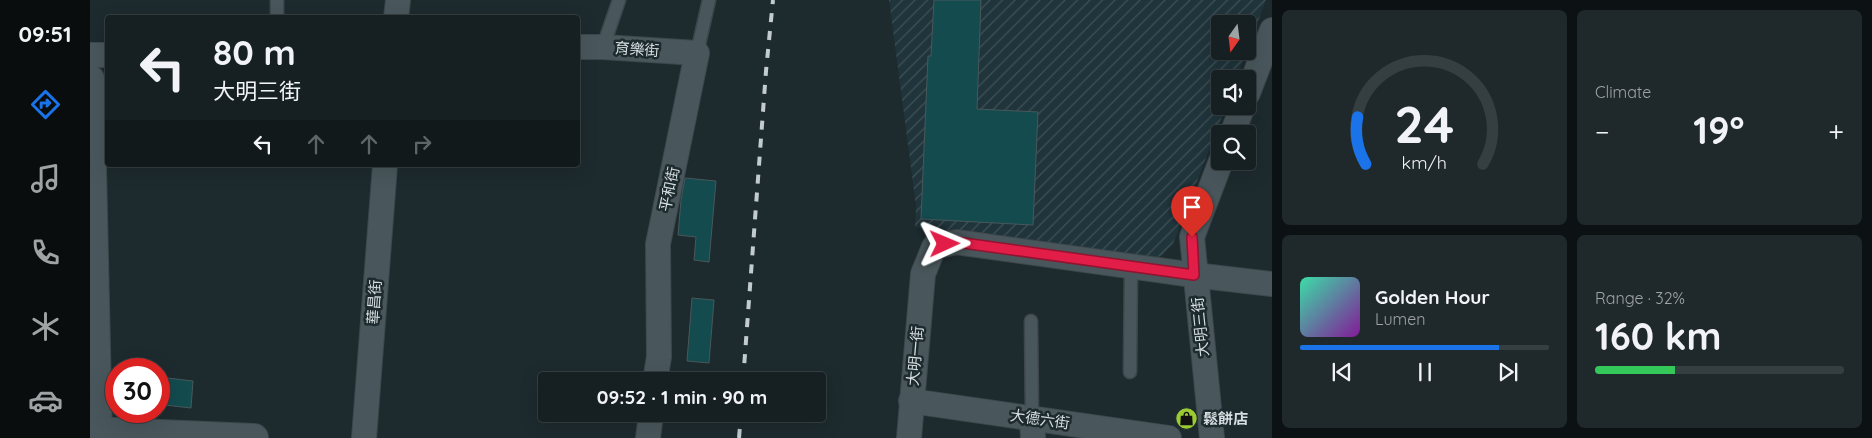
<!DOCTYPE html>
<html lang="en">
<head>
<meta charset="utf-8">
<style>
  :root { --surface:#162022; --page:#1f282a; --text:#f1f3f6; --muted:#9ea3a5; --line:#353e40; --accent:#1a73e8 }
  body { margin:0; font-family:Quicksand,"Noto Sans TC",sans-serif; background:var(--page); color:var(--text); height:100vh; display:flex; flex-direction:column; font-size:19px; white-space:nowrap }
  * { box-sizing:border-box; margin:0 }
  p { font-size:16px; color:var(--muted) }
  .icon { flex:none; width:28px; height:28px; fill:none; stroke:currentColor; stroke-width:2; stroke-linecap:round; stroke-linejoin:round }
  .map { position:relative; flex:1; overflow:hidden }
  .panel { display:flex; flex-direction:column; gap:10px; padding:10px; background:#0c1213; width:600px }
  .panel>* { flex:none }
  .banner { position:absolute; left:15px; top:15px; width:475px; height:152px; border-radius:5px; box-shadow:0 5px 20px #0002,0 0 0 1px var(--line); background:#162022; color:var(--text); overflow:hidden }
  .needle { width:32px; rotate:194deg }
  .buttons { position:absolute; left:1121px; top:15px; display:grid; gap:10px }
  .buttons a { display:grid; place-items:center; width:45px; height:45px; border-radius:5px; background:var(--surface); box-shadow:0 5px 20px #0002,0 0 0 1px var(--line); font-size:25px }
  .speed { position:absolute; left:15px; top:358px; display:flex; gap:10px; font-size:25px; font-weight:700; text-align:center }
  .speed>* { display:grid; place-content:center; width:65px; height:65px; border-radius:50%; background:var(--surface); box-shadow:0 5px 20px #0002,0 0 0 1px var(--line); line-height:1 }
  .speed .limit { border:8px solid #d22; background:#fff; color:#111 }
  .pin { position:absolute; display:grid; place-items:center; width:42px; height:42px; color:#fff; margin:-51px -21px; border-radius:50% 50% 50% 0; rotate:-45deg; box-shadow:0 0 5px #0007 }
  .pin .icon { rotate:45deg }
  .me { position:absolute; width:55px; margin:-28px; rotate:89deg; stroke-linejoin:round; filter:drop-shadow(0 0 4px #0008) }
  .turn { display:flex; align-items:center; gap:18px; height:105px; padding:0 25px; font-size:22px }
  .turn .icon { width:65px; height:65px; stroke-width:2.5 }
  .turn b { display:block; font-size:35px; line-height:42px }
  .lanes { display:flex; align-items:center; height:48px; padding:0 25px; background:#0003; justify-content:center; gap:25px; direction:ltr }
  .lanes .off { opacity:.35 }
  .big { font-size:38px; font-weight:800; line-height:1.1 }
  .panel .card { flex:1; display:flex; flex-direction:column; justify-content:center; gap:8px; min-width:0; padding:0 18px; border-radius:8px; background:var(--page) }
  .panel .dial { align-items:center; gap:0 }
  .dial svg { height:130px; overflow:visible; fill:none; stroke:var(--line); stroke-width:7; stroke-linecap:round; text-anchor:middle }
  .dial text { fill:var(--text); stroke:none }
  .song { display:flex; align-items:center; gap:15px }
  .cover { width:60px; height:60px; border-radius:8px; background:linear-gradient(135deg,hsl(160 70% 55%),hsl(290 70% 35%)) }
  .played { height:5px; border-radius:2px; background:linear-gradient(90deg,var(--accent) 80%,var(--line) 80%) }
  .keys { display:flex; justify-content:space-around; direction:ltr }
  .heat { display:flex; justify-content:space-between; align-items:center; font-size:28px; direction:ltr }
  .charge { height:8px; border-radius:4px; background:linear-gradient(90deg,#34c759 32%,var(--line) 0) }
  .panel .tiles { flex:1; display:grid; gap:10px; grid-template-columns:repeat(2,1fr) }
  .trip { position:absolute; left:448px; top:372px; width:288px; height:50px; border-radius:5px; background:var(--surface); box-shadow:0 5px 20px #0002,0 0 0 1px var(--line); font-weight:800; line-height:50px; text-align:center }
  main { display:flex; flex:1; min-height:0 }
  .tab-bar { display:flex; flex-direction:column; width:90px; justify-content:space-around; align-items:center; background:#090d0e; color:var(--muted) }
  .tab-bar .icon { width:35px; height:35px }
  .tab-bar .current { color:var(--accent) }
  .tab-bar b { font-size:22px; color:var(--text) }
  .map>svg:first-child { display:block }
</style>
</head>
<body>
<main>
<nav class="tab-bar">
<b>09:51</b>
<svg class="icon current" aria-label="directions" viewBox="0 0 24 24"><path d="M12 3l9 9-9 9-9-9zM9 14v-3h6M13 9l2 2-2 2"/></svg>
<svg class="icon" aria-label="music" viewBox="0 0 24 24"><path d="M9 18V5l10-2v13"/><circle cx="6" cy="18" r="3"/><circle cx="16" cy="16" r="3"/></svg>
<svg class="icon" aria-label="phone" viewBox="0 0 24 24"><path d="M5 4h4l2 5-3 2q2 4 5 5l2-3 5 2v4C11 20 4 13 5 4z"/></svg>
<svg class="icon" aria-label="climate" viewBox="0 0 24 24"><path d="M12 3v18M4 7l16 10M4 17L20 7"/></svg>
<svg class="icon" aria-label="car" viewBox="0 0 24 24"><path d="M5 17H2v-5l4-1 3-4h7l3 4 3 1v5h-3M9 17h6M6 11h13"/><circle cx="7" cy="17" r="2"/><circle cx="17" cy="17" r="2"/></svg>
</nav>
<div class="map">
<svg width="1182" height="438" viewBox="0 0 1182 438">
  <defs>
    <pattern id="industrial-furrows" width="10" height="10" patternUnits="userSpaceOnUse" patternTransform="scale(1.25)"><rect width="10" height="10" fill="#20343b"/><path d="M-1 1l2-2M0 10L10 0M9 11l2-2" fill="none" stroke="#405157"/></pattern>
  </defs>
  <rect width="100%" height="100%" fill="#1d2a2e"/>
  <polygon fill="url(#industrial-furrows)" points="799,0 1176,0 1158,49 1158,24 1130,24 1130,51 1157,51 1146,79 1130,79 1130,106 1136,106 1083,244 1072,256 1062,258 825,227 826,206"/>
  <g fill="#134b4f" stroke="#49585a">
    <polygon points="844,0 891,0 887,109 948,112 943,225 831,219 838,56 841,56"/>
    <polygon points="595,178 626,181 619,262 604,260 606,237 588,235 591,200"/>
    <polygon points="602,298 624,300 619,363 597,361"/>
    <polygon points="69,377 103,381 101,408 74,405 69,398"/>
  </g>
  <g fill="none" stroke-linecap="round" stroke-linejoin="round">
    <defs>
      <g id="service">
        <polyline points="187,18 187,0"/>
        <polyline points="513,47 529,0"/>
        <polyline points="607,53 619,0"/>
        <polyline points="941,321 942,418"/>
        <polyline points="1040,372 1041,266"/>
      </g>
      <g id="minor">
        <polyline points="306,18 308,0"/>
        <polyline points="488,47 513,47 607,53 568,244 569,357 565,381"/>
        <polyline points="0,55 18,55"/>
        <polyline points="1158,93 1182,30"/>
        <polyline points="1142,134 1153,106"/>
        <polyline points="821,401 1079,438"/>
        <polyline points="942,418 943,438"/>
        <polyline points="274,438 295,165"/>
        <polyline points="558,438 561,414"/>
        <polyline points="819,438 833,274 844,247 866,242 1104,275 1182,284"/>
        <polyline points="1122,438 1102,237 1131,161"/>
      </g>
      <g id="tertiary">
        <polyline points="0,79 8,438"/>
        <polyline points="0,431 164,438"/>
      </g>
    </defs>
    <use href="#service" stroke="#3d474b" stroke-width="15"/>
    <use href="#minor" stroke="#3d474b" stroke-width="26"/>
    <use href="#tertiary" stroke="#3d474b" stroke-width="30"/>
    <use href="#service" stroke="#49575c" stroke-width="12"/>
    <use href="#minor" stroke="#49575c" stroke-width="24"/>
    <use href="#tertiary" stroke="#49575c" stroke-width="28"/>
    <g stroke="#c2cbce" stroke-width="4" stroke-dasharray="9 9" stroke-linecap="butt">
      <polyline points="653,381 676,71 683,0"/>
      <polyline points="649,438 651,414"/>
    </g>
  </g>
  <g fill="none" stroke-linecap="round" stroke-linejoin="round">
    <defs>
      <polyline id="route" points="855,244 866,242 1104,275 1102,237"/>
    </defs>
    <use href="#route" stroke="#92132f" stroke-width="12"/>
    <use href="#route" stroke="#e11d48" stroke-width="9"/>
  </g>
  <defs>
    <symbol id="shop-disc" viewBox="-11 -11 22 22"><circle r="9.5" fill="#9bcb33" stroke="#1d2a2e"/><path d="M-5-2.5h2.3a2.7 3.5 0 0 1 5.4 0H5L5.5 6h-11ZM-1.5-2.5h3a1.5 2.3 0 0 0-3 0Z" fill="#111"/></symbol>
  </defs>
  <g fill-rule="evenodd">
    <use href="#shop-disc" x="1084" y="406" width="25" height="25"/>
  </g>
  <g text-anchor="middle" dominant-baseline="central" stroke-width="5" stroke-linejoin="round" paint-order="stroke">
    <g font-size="15" fill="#d7dfe2" stroke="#1d2a2e">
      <text transform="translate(547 49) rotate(4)">育樂街</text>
      <text transform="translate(579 189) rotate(-78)">平和街</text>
      <text transform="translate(284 302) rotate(-86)">華昌街</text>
      <text transform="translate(1110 327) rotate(-96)">大明三街</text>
      <text transform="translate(825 356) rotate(-85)">大明一街</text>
      <text transform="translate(950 419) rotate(8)">大德六街</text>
    </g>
    <g font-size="15" font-weight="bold" fill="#d7dfe2" stroke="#1d2a2e" text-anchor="start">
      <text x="1113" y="418">鬆餅店</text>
    </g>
  </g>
</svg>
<div class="buttons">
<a><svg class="needle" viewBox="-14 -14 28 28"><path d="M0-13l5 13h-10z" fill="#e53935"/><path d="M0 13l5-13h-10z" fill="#9ea3a5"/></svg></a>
<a><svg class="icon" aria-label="sound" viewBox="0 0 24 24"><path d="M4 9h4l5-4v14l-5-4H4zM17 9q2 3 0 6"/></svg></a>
<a><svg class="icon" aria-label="search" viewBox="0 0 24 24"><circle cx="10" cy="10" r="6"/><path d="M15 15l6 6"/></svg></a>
</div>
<div class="speed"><div class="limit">30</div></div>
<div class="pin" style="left:1102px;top:237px;background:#d93025"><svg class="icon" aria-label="arrive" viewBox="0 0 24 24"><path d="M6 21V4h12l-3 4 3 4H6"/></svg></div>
<svg class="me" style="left:855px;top:244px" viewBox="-20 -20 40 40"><path d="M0-17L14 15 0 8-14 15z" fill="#e11d48" stroke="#fff" stroke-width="4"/></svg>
<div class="trip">09:52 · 1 min · 90 m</div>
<div class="banner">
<div class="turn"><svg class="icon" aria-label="left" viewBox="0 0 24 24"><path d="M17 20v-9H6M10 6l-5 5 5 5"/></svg><div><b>80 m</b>大明三街</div></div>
<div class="lanes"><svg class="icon" aria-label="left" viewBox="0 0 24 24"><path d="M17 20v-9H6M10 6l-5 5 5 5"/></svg><svg class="icon off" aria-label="ahead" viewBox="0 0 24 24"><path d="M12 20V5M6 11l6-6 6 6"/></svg><svg class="icon off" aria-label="ahead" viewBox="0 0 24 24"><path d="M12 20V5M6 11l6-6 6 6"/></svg><svg class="icon off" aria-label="right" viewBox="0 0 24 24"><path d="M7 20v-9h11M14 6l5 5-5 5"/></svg></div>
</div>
</div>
<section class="panel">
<div class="tiles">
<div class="card dial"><svg viewBox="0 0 100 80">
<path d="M14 69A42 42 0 1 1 86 69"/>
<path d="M14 69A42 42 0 0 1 9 40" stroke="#1a73e8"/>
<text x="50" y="56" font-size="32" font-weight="700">24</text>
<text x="50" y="72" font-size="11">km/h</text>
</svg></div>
<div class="card"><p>Climate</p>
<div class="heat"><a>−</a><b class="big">19°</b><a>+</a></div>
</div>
<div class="card">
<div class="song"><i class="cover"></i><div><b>Golden Hour</b><p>Lumen</p></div></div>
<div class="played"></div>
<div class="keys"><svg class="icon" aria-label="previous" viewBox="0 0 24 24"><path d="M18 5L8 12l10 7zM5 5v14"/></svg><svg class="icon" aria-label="pause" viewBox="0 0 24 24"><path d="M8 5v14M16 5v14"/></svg><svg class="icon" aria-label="next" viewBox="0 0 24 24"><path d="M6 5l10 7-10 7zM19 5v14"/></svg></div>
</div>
<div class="card"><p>Range · 32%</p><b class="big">160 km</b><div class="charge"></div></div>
</div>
</section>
</main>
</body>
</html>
